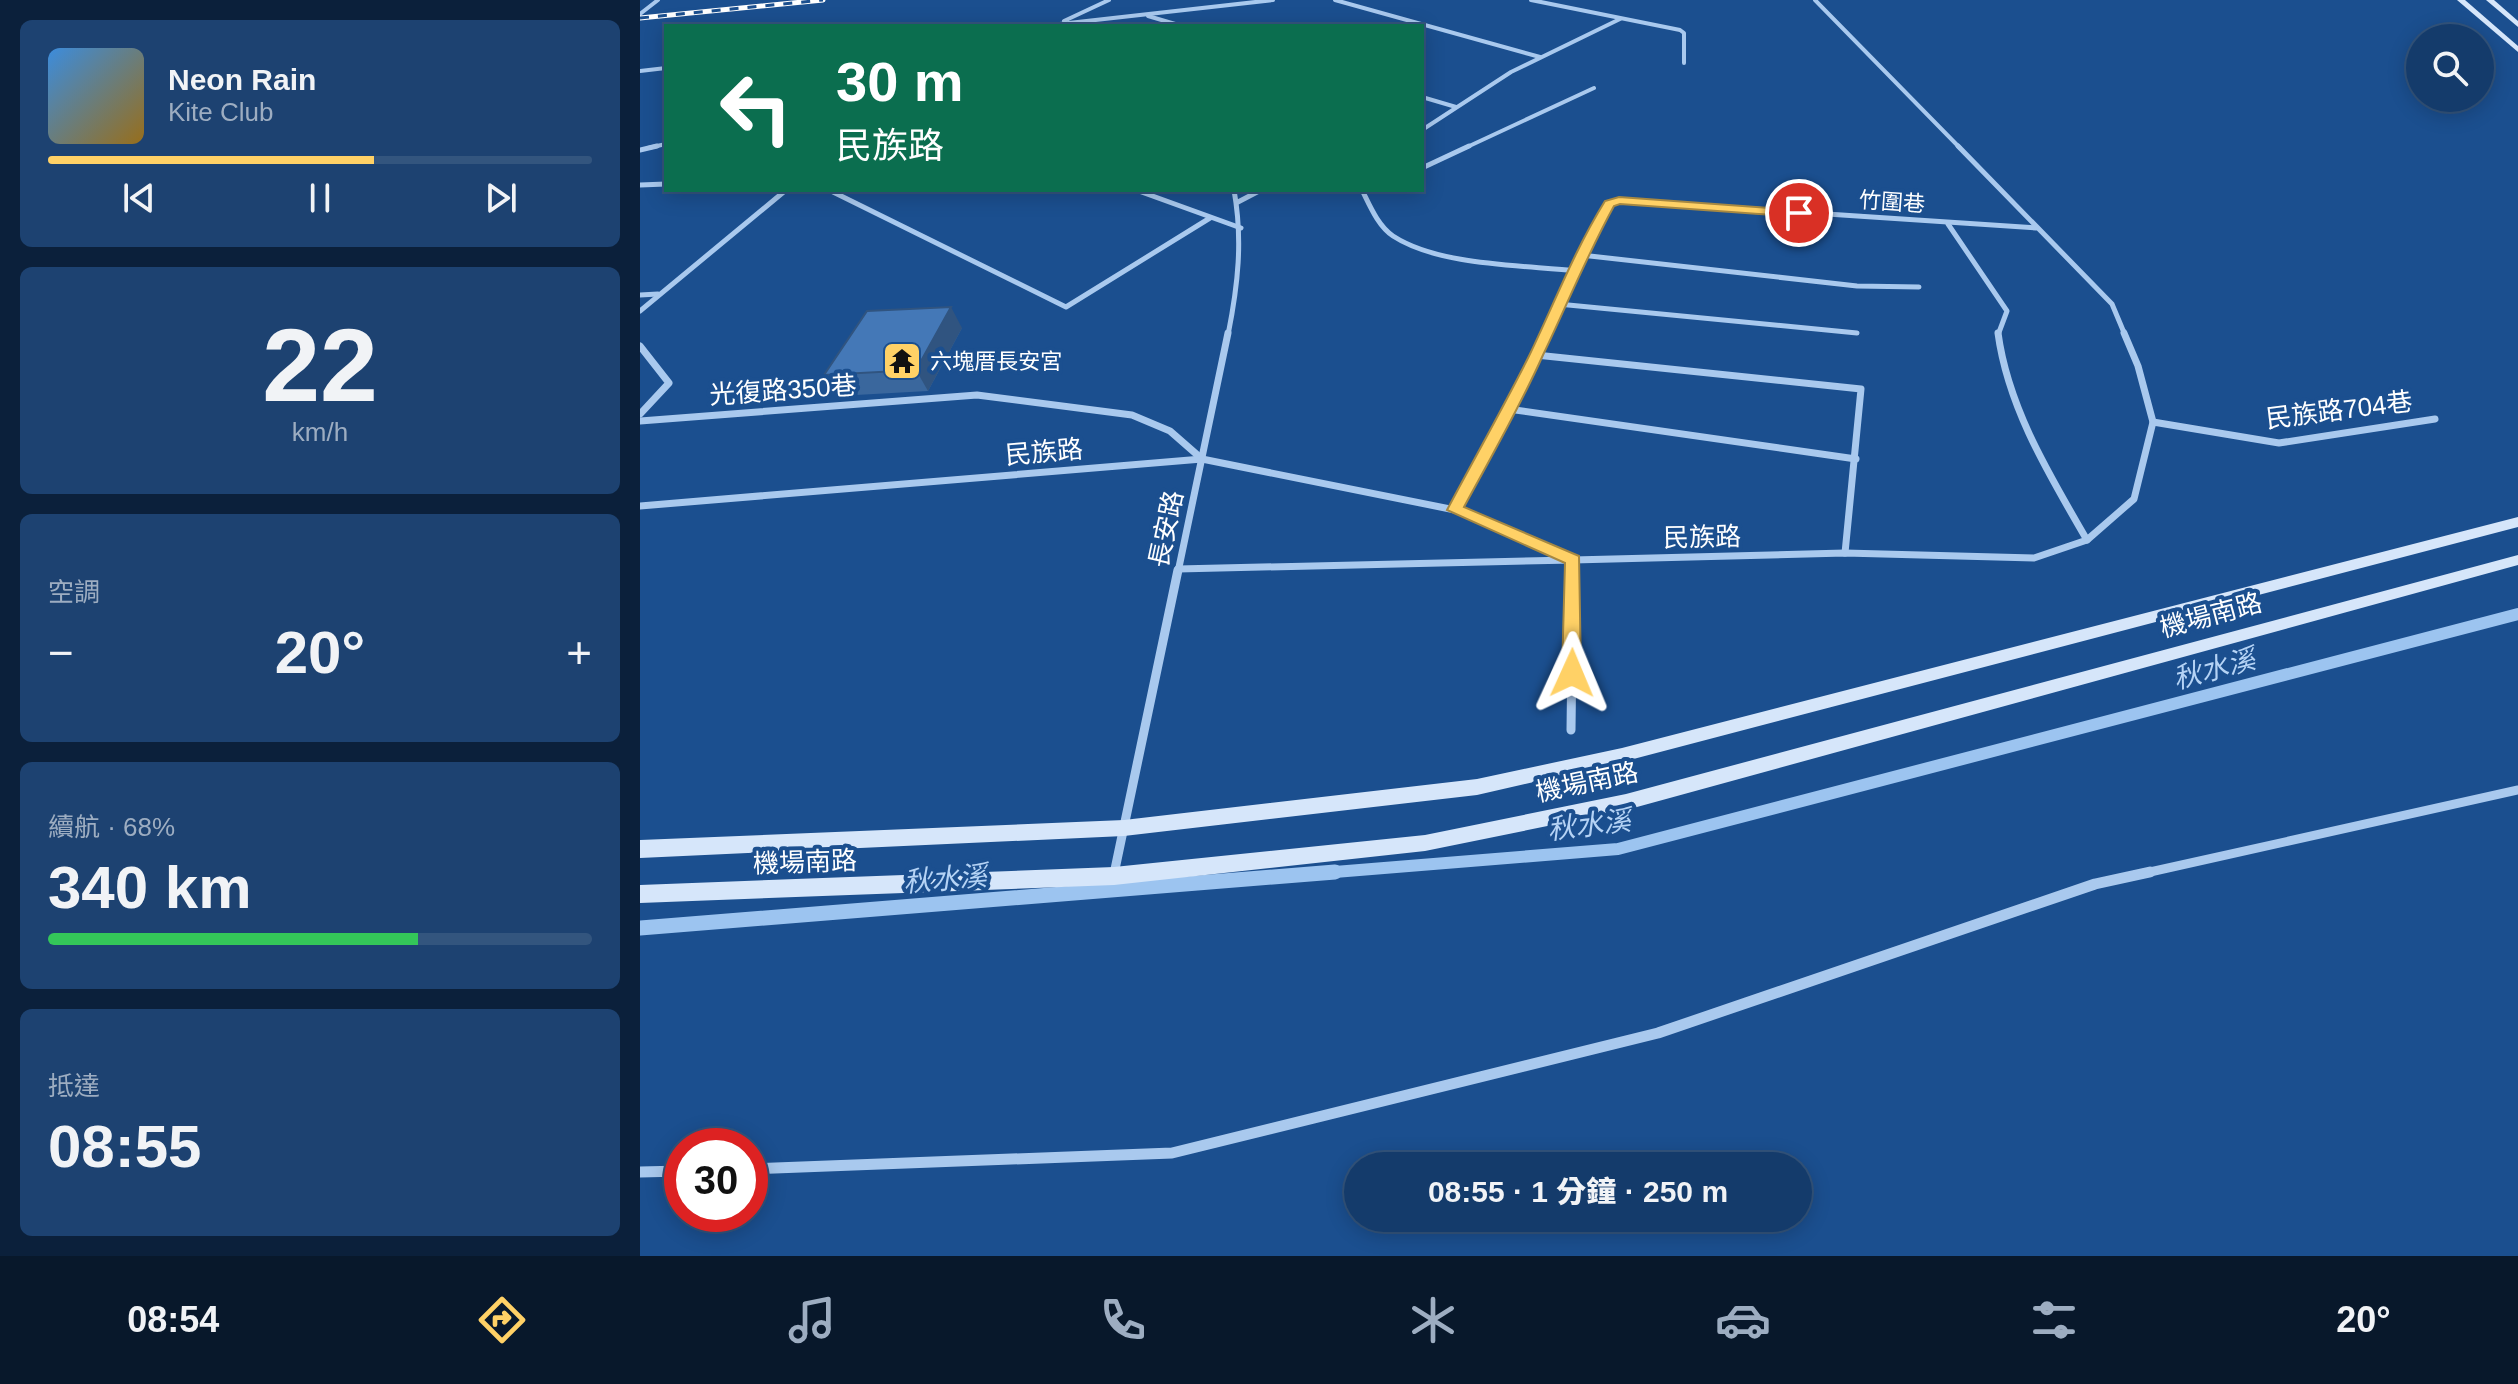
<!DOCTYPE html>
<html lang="zh-TW">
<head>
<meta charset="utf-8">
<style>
  :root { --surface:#143b6b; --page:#1d4271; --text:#f1f3f6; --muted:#9dadc1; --line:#33557e; --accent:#ffd166 }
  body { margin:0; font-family:Helvetica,"Noto Sans TC",sans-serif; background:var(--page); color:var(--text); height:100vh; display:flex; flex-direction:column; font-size:30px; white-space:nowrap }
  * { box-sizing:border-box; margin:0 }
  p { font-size:26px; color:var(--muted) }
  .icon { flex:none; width:44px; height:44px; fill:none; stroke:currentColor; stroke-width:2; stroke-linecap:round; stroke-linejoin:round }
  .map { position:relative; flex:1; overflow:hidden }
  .sheet { display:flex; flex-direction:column; gap:20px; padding:20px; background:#0b203b; width:640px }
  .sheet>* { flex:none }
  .banner { position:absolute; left:24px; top:24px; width:760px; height:168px; border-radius:0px; box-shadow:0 4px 20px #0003,0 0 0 2px var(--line); background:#0b6e4f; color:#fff; overflow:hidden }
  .controls { position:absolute; left:1766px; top:24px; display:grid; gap:16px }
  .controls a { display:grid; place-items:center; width:88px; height:88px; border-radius:50%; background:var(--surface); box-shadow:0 4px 20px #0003,0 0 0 2px var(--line); font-size:40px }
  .speed { position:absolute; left:24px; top:1128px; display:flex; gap:16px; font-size:40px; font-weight:700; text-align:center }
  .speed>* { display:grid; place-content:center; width:104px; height:104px; border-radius:50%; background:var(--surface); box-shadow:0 4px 20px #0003,0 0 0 2px var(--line); line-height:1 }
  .speed .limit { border:12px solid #d22; background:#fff; color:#111 }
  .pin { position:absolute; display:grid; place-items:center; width:68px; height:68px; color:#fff; margin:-34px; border:4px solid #fff; border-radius:50%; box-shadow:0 2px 8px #0007 }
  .me { position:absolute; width:88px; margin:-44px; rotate:1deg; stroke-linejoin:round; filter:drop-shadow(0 0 6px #0008) }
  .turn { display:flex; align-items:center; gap:28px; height:168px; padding:0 40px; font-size:36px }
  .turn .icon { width:104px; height:104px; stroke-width:2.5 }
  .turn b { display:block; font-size:56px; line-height:68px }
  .big { font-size:60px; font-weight:800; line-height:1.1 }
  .sheet .card { flex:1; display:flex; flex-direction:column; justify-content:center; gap:12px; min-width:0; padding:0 28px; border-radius:12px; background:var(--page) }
  .sheet .dial { align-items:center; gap:0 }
  .dial b { font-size:104px; line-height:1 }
  .song { display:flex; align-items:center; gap:24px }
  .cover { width:96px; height:96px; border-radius:12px; background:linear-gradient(135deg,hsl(210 70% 55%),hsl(40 70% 35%)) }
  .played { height:8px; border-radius:4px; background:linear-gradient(90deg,var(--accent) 60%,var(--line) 60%) }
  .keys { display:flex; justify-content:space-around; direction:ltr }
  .heat { display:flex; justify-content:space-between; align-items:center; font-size:44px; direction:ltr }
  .charge { height:12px; border-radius:6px; background:linear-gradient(90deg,#34c759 68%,var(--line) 0) }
  .trip { position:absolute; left:704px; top:1152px; width:468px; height:80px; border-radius:40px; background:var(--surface); box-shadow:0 4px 20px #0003,0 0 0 2px var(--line); font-weight:800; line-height:80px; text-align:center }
  .dock { display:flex; height:128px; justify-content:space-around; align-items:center; background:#08182b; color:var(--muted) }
  .dock .icon { width:56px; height:56px }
  .dock .selected { color:var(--accent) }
  .dock b { font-size:36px; color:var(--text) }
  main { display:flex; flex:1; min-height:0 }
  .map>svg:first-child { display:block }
</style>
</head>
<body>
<main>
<section class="sheet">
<div class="card">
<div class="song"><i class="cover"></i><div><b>Neon Rain</b><p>Kite Club</p></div></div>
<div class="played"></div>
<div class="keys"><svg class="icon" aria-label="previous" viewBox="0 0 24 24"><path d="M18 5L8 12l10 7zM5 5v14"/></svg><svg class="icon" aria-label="pause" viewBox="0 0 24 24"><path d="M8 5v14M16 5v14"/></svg><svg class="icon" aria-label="next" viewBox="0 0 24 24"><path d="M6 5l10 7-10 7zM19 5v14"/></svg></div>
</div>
<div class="card dial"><b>22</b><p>km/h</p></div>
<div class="card"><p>空調</p>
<div class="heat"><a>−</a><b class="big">20°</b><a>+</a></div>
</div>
<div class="card"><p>續航 · 68%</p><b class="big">340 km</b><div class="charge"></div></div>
<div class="card"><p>抵達</p><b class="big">08:55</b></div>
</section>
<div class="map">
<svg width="1878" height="1256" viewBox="0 0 1878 1256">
  <rect width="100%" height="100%" fill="#1b4f8f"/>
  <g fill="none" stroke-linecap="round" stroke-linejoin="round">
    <polyline stroke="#9cc4f0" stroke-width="12" points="670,874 978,849 1878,614"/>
    <polyline stroke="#9cc4f0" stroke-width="15" points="0,928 695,872"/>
    <g stroke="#a9c9ee" stroke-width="4">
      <polyline points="695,0 900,57"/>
      <polyline points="891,0 1040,30 1044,33 1044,63"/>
      <polyline points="1175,0 1320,148"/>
      <polyline points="0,14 18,0"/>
      <polyline points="508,16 542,26"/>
      <polyline points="424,21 469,0"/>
      <polyline points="402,26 633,0"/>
      <polyline points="0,71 26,68"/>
      <polyline points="782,97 816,107"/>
      <polyline points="782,130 871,72 980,19"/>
      <polyline points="8,148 26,144"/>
      <polyline points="825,148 954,88"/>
    </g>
    <g stroke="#a9c9ee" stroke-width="5">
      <polyline points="1318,146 1472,304 1485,335"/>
      <polyline points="0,150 17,146"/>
      <polyline points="782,168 829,146"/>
      <polyline points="0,185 26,184"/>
      <polyline points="189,190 426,307 570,218"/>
      <polyline points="496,190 601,228"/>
      <path d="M722,190C730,206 738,226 753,236C799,266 883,265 937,271"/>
      <polyline points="598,202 621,190"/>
      <polyline points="1308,224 1367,311 1358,335"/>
      <polyline points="941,255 1217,286 1279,287"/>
      <polyline points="0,295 18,294"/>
      <polyline points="918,304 1217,333"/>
      <polyline points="0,311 146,190"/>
      <path d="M588,335C598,285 603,240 594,190"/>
      <polyline points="906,335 969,204 979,200 1396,228"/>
    </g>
    <g stroke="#a9c9ee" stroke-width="7">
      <path d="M1358,333C1368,408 1410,476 1447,540"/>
      <polyline points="0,346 29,383 0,414"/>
      <polyline points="896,355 1221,389 1205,553"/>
      <polyline points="868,409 1216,459"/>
      <polyline points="0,421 337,395 492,415 530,431 562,459"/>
      <polyline points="1513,422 1639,443 1795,419"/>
      <polyline points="0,506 562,459 815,510 933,560 1205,553 1394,558 1447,540 1494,499 1513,422 1498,366 1484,333"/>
      <polyline points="815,510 907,333"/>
      <polyline points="538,569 933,560 933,572"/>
      <polyline points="538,572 588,333"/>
    </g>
    <g stroke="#a9c9ee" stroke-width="9">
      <polyline points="931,730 933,570"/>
      <polyline points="474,874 538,570"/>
      <polyline points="1501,874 1878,790"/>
    </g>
    <g stroke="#a9c9ee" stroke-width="11">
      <polyline points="474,875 475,872"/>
      <polyline points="110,1169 532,1153 1018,1033 1455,884 1510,872"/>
      <polyline points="0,1172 42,1171"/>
    </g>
    <g fill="#d6e6fa" fill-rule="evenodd">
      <polygon points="1817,0 1825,0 1878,46 1878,52"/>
      <polygon points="1846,0 1854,0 1878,21 1878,27"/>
      <polygon points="1878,517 1878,527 982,762 837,795 484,836 0,858 0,840 484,820 837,779 982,748"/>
      <polygon points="1878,555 1878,565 986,810 785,851 474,885 0,903 0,885 474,867 785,835 986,794"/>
    </g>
    <defs>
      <polyline id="rail" points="0,18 183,0"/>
    </defs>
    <use href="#rail" stroke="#fff" stroke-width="5"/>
    <use href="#rail" stroke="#1b4f8f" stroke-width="3" stroke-dasharray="9" stroke-linecap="butt"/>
  </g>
  <polygon fill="#3a679d" points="322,328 288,391 198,396 184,375"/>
  <polygon fill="#305480" points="311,307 322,328 288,391 276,370"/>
  <polygon fill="#4478b7" stroke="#305480" stroke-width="2" points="311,307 276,370 184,375 227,311"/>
  <path fill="#ffd166" stroke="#a68842" stroke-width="2" d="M979,197L1159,210L1165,213L1159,217L980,204L974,206C947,255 927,305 903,355C880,407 851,457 824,507L939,556L941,673L932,680L922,673L925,563L807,510C834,459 863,408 889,356C914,304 934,251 965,201Z"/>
  <defs>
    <symbol id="temple-square" viewBox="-11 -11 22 22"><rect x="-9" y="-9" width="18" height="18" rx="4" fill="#ffd166" stroke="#1b4f8f"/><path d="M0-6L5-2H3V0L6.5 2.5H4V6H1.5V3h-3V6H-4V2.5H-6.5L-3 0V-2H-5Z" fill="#111"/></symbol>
  </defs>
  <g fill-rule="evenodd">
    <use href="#temple-square" x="240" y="339" width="44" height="44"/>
  </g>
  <g text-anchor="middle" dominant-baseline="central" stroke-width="8" stroke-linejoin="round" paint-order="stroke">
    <g font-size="22" fill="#fff" stroke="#1b4f8f">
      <text transform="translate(1252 202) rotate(4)">竹圍巷</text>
    </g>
    <g font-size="22" fill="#fff" stroke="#1b4f8f" text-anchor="start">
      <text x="290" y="361">六塊厝長安宮</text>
    </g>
    <g font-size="26" fill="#fff" stroke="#1b4f8f">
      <text transform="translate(143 390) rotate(-4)">光復路350巷</text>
      <text transform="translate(1699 410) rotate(-7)">民族路704巷</text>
      <text transform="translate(404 452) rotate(-5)">民族路</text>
      <text transform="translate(526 529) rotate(-78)">長安路</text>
      <text transform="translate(1062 537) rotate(-1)">民族路</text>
      <text transform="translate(1571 615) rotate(-15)">機場南路</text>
      <text transform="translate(947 782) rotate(-12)">機場南路</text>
      <text transform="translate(165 862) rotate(-2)">機場南路</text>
    </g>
    <g font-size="28" font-style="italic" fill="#b5d3f5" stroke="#1b4f8f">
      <text transform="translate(1574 669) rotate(-15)">秋水溪</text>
      <text transform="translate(949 825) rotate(-7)">秋水溪</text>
      <text transform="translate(305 879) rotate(-5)">秋水溪</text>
    </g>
  </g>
</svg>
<div class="controls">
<a><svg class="icon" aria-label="search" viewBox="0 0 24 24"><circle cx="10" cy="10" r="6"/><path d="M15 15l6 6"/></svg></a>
</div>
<div class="speed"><div class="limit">30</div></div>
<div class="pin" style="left:1159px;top:213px;background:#d93025"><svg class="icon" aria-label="arrive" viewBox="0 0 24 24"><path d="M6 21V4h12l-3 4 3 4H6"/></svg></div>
<svg class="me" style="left:932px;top:673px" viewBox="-20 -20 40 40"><path d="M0-17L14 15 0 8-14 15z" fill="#ffd166" stroke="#fff" stroke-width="4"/></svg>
<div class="trip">08:55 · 1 分鐘 · 250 m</div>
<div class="banner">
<div class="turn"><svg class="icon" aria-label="left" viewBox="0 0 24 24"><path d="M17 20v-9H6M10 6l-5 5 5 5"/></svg><div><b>30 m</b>民族路</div></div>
</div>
</div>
</main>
<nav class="dock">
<b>08:54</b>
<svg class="icon selected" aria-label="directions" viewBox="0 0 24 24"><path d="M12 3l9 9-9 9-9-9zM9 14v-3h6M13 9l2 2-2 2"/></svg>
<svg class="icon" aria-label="music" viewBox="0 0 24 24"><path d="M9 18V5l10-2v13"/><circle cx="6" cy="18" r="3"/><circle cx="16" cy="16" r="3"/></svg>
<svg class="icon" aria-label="phone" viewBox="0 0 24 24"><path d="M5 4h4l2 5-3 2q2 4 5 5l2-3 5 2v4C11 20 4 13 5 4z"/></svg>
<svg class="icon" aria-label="climate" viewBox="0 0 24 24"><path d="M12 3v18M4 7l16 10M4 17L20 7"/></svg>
<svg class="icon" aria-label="car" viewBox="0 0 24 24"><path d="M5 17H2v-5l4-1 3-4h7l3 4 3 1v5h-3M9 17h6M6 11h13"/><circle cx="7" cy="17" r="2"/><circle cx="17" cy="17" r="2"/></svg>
<svg class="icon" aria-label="filters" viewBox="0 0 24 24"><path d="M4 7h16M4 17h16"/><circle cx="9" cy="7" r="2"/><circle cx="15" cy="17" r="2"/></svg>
<b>20°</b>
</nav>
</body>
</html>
